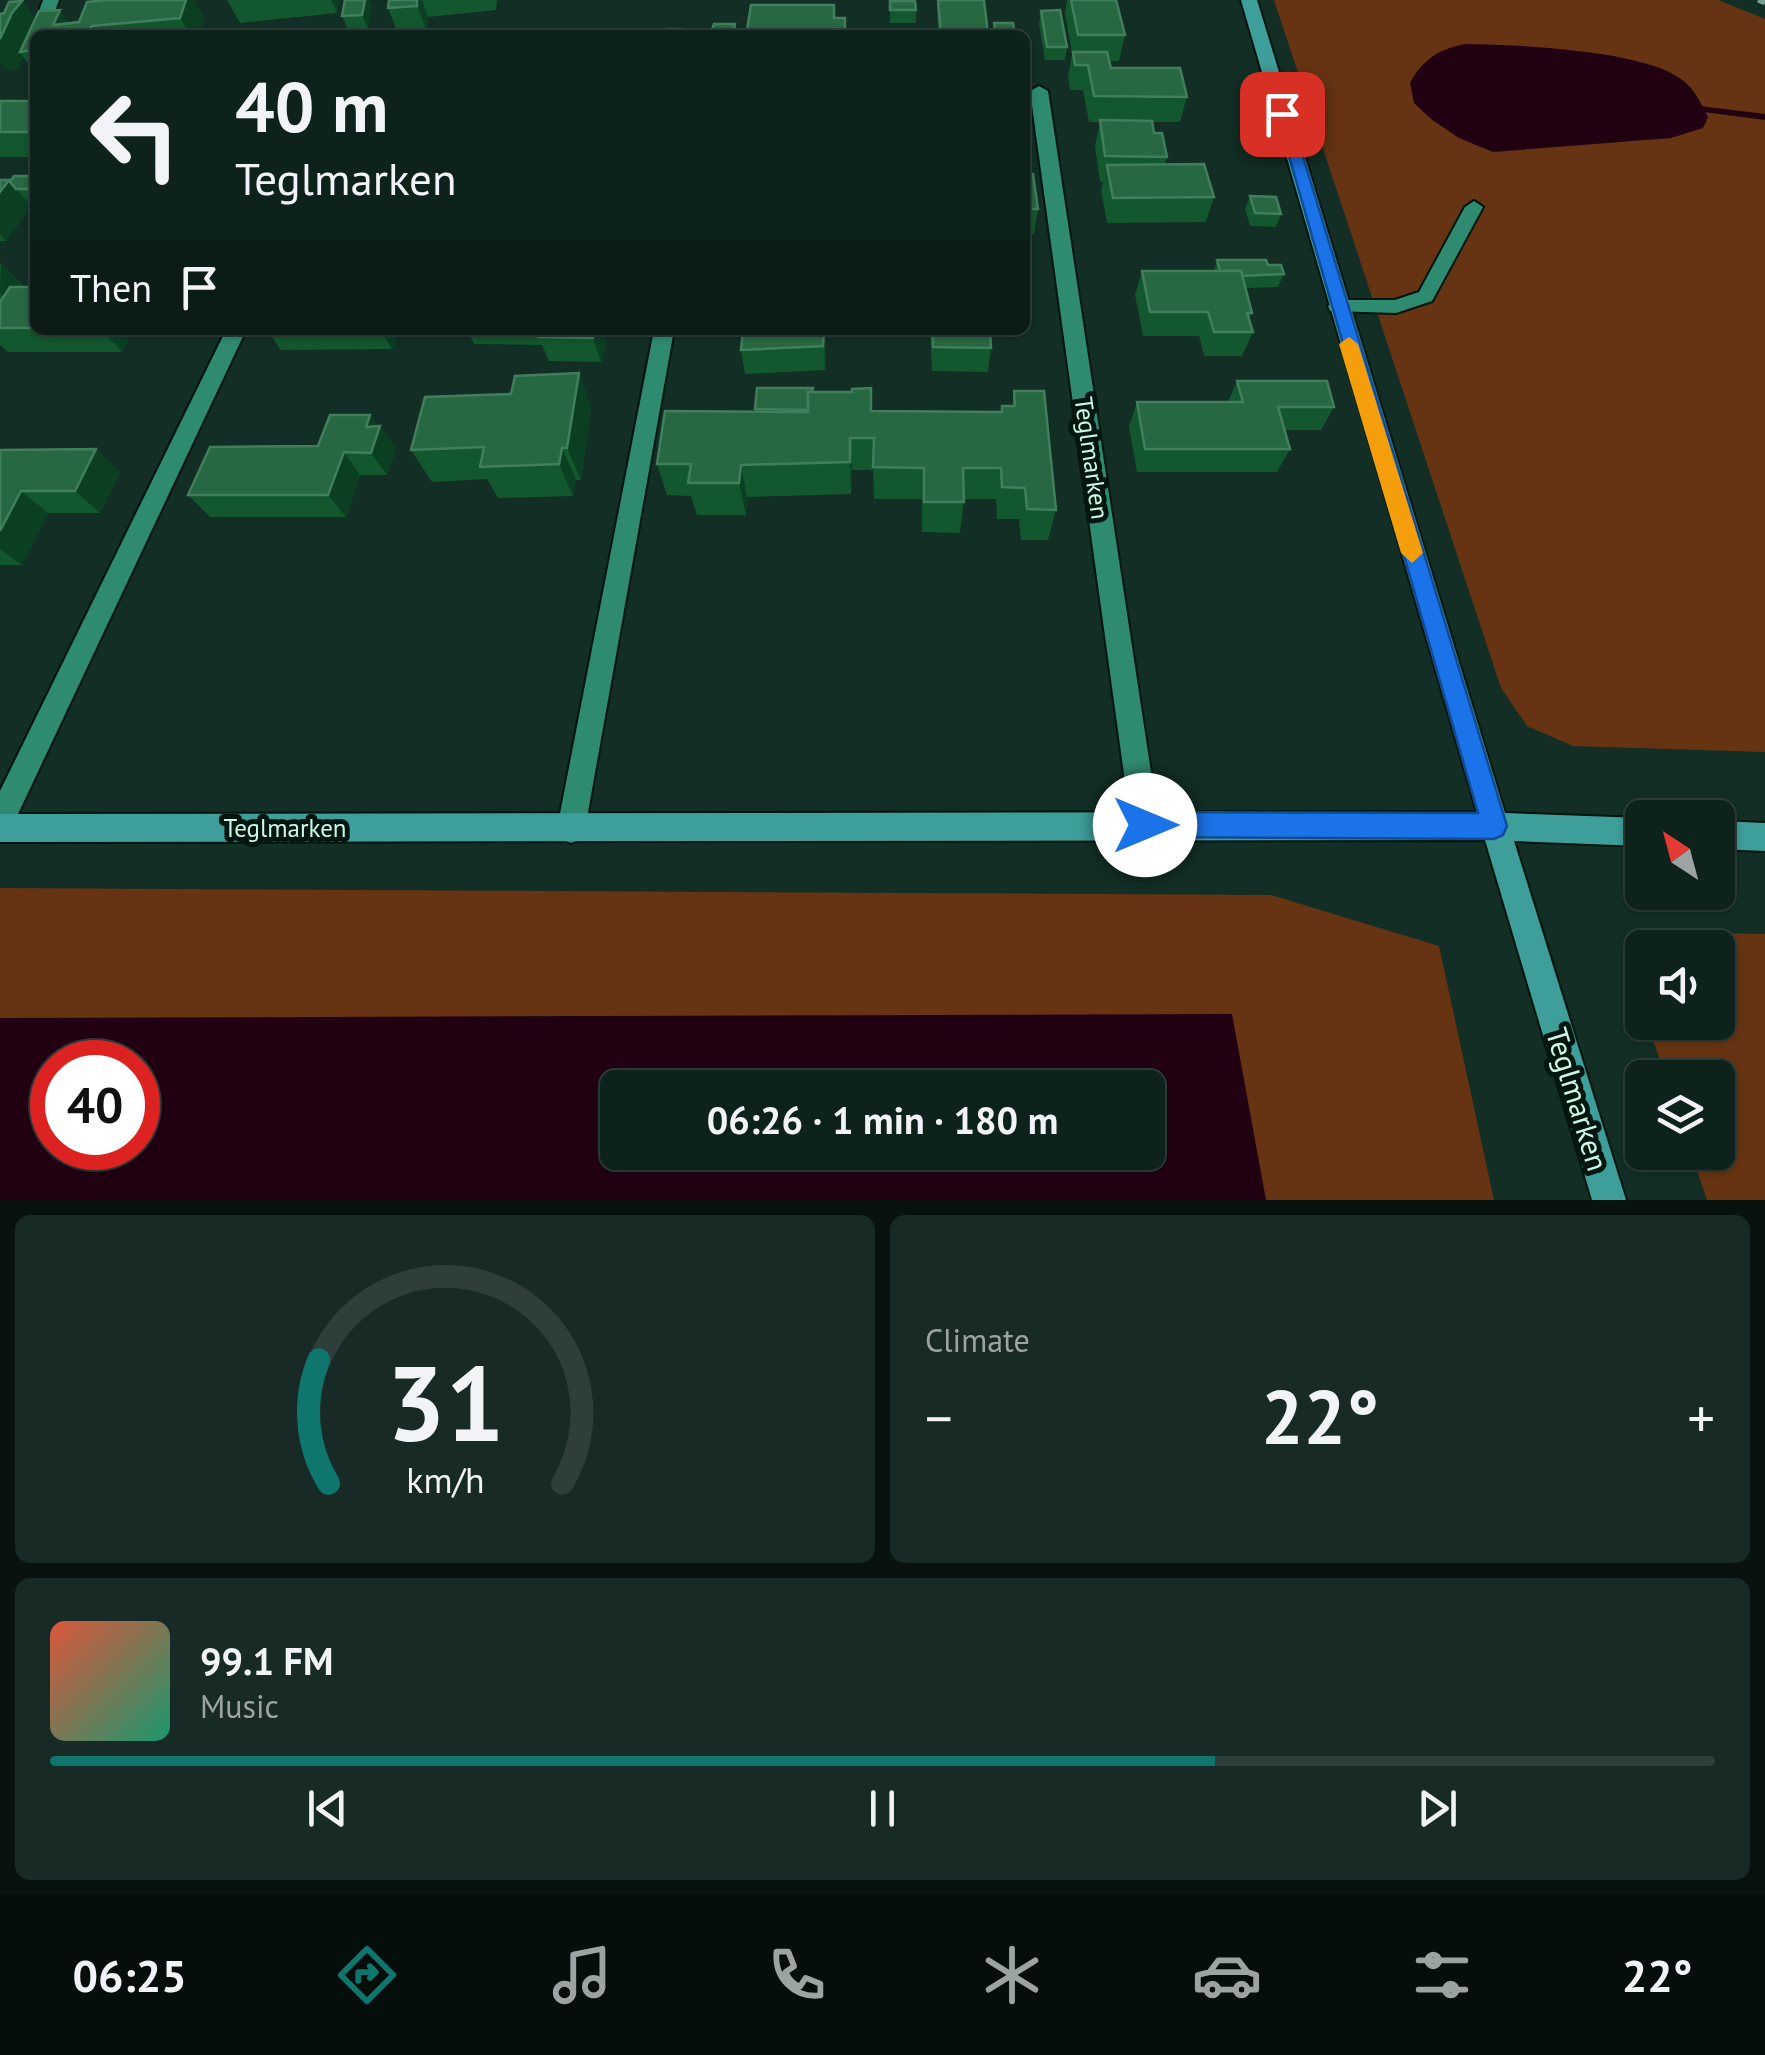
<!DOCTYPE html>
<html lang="en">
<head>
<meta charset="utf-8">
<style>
  :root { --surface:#0e221c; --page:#172a25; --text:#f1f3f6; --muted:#9ba4a3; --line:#2e3f3b; --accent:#0f766e }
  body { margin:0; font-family:"PT Sans",sans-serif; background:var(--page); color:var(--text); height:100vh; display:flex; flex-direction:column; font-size:38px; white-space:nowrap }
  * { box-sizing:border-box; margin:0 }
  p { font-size:32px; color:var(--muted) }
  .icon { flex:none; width:55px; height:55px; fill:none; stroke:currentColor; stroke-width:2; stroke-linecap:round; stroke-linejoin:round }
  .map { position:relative; height:1200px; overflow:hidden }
  .drawer { display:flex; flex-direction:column; gap:15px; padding:15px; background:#08130f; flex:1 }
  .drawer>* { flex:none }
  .guide { position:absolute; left:30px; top:30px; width:1000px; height:305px; border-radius:15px; box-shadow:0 2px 8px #0004,0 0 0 2px var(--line); background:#0e221c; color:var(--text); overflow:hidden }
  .needle { width:65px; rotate:324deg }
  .tools { position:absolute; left:1625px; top:800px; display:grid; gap:20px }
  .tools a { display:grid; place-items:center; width:110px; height:110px; border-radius:15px; background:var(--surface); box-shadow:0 2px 8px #0004,0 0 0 2px var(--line); font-size:50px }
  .speed { position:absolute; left:30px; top:1040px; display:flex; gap:20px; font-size:50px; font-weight:700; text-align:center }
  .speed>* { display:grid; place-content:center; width:130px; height:130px; border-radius:50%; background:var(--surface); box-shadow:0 2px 8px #0004,0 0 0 2px var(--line); line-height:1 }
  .speed .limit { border:15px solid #d22; background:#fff; color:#111 }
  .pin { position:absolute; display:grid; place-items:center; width:85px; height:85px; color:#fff; margin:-42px; border-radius:20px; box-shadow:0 5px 15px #0006 }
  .me { position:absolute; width:110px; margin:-55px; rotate:90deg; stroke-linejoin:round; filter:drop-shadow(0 0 8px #0008) }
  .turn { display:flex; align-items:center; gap:35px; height:210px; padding:0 40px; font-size:45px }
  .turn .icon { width:130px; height:130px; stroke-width:2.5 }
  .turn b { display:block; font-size:70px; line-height:85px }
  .then { display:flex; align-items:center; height:95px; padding:0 40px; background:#0003; gap:20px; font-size:38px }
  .big { font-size:75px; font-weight:800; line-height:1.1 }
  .drawer .card { flex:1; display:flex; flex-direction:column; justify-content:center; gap:15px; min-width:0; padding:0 35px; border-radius:15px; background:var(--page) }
  .drawer .dial { align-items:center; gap:0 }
  .dial svg { height:260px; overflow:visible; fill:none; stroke:var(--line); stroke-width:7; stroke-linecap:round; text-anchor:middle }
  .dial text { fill:var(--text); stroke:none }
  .song { display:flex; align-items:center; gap:30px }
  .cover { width:120px; height:120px; border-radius:15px; background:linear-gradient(135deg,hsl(10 70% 55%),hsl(160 70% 35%)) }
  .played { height:10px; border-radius:5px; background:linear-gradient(90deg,var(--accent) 70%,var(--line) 70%) }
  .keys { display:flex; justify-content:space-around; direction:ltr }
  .heat { display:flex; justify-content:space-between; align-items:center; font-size:55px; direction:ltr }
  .drawer .tiles { flex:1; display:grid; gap:15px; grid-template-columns:1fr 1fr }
  .card:last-child { grid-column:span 2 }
  .trip { position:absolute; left:600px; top:1070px; width:565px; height:100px; border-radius:15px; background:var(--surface); box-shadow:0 2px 8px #0004,0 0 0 2px var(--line); font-weight:800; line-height:100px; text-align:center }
  .dock { display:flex; height:160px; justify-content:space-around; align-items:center; background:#060e0b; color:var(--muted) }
  .dock .icon { width:70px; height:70px }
  .dock .selected { color:var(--accent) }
  .dock b { font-size:45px; color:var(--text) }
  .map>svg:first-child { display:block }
</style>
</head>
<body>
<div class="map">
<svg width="1765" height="1200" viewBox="0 0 1765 1200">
  <rect width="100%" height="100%" fill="#122e25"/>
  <g fill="#663413" fill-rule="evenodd">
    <polygon points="1274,0 1718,0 1765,19 1765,752 1573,746 1527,726 1501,688"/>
    <path d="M0,888L1271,895L1439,946L1494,1200H0ZM52,1062H138V1148H52ZM618,1088H1148V1152H618Z"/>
    <polygon points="1647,932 1765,934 1765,1200 1707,1200 1691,1153 1718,1152 1718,1078 1666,1077 1647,1023 1718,1022 1718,948 1642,948 1642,1008 1624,953"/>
  </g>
  <g fill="#210012" fill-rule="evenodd">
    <path d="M1467,44C1518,45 1642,50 1681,79C1694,88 1701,103 1708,117L1703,128L1671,138L1493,152L1459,138L1431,119L1414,103L1410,83C1423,59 1440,48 1467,44Z"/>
    <path d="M1232,1014L1266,1200H0V1018ZM52,1062H138V1148H52ZM618,1088H1148V1152H618Z"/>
  </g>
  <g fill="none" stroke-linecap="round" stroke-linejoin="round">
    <polygon fill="#210012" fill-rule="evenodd" points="1692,105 1765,114 1765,120 1688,110 1687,108"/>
    <defs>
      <polygon id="lane" points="1474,201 1483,207 1432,301 1396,313 1330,311 1328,306 1337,300 1395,300 1419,292 1465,207"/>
      <g id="street">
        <polygon points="43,0 59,0 53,17 45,22 37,17"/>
        <polygon points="1039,86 1048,91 1159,825 1155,835 1145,839 1135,835 1131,825 1030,91"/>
        <polygon points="226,330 246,330 10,831 0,835 0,791"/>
        <polygon points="654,330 674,330 585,829 581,839 571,843 561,839 557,829"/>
      </g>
      <g id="secondary">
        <polygon points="1241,0 1257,0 1505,813 1642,818 1642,846 1514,841 1626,1200 1592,1200 1485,840 0,842 0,814 1477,812"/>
        <polygon points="1718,821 1765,823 1765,851 1718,849"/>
      </g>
    </defs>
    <use href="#lane" stroke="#00160e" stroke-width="4"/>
    <use href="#street" stroke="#00160e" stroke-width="4"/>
    <use href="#secondary" stroke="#00160e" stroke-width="4"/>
    <use href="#lane" fill="#2f8b70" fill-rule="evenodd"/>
    <use href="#street" fill="#2f8b70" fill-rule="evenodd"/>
    <use href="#secondary" fill="#3e9e99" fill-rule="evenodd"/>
    <polyline stroke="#799d90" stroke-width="5" stroke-dasharray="12 12" stroke-linecap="butt" points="1758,0 1765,3"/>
  </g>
  <g fill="#13572e">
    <polygon points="98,0 193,0 204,18 198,35 35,35 35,72 23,57 18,69 7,70 2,63 0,64 0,14 4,13 22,1 35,20 69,23 79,22"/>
    <polygon points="227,0 339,0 337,13 240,23"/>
    <polygon points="345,0 369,0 372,6 368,28 348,30 342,16"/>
    <polygon points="389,0 497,0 496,10 428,17 427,31 398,34 388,8"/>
    <polygon points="937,0 984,0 988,35 938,35"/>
    <polygon points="1067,0 1116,0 1125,35 1119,61 1109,61 1111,68 1187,97 1180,122 1152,122 1154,133 1167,157 1165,164 1214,197 1206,222 1107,223 1101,190 1103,182 1100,182 1095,146 1100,122 1089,122 1083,90 1070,90 1068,77 1072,54 1065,13"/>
    <polygon points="890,1 916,10 916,23 890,23"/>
    <polygon points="1041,11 1067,47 1065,60 1045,60 1039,24"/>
    <polygon points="835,18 845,18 846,35 748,35 747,30"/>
    <rect x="0" y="101" width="35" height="56"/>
    <polygon points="1025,174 1038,209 1034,234 1025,234"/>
    <polygon points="35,176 35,202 28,202 31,206 6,241 0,241 0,180 9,180 10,182"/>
    <polygon points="1250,196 1281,214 1276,227 1250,226 1245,209"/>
    <polygon points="1217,260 1268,265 1284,274 1278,287 1246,288 1252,313 1249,320 1253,332 1242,356 1204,356 1199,336 1143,336 1135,295 1142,271 1214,271"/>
    <polygon points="0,263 24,287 35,287 35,330 133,330 122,352 8,352 0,345"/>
    <polygon points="267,330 399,330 392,349 281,350"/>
    <polygon points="467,330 602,330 606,342 601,362 549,361 542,345 474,344"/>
    <polygon points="743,330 826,330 825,370 745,374 741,350"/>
    <polygon points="930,330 990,330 991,348 988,372 932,371"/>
    <polygon points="579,373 591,407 581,480 576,480 573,496 498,498 487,479 432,482 411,450 511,394"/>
    <polygon points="1237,381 1334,407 1321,430 1284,430 1290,449 1277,472 1137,472 1129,426 1137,402 1228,402"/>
    <polygon points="1014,391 1056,510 1048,540 1021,540 1019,519 997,519 996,499 964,499 960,533 922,532 922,499 874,499 873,470 852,470 851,494 747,497 746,515 697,515 691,496 667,495 657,464 755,412 755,409 813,392 871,411 1001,412 1002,406 1012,406"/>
    <polygon points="378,426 380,426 396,449 387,475 360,475 346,517 210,517 188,495 318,446"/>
    <polygon points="96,449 120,472 100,513 48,513 22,565 0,565 0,450"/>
  </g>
  <g fill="#0a3f22">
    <polygon points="186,0 193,0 204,18 198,35 191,35 180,18"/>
    <polygon points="331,0 339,0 337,13"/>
    <polygon points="365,0 369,0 372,6 368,28 362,15"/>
    <polygon points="417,0 422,0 428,17 427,31 417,6"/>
    <polygon points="22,1 40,26 20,52 23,57 18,69 7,70 2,63 0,64 0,30"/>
    <polygon points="60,10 78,35 53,25"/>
    <polygon points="92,26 98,35 85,35"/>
    <polygon points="9,180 31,206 6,241 0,235 0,192"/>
    <polygon points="1,263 24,288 12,306 0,294"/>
    <polygon points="102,330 133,330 122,352"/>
    <polygon points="381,330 399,330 392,349"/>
    <polygon points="595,330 602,330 606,342 601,362 593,338"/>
    <polygon points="824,330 826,330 826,335 825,370"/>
    <polygon points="579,373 591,407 581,480 567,448"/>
    <polygon points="370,415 380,429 380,426 396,449 387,475 371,453 366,427"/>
    <polygon points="850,438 852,470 851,494 850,462"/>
    <polygon points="562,448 576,480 573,496 559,464"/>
    <polygon points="96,449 120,472 100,513 75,491"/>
    <polygon points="344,452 360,475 346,517 328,495"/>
    <polygon points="741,465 747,497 746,515 739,483"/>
    <polygon points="21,491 48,513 22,565 0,549 0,531"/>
  </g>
  <g fill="#276842" stroke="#417f5c" stroke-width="2.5">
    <polygon points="106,0 186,0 180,18 92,26 85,35 35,35 35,50 20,52 39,11 60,10 53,25 79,22 87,2"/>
    <polygon points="345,0 365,0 362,15 342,16"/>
    <polygon points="389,0 417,0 417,6 388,8"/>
    <polygon points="938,0 984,0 988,34 941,35"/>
    <polygon points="1071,0 1116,0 1125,35 1078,35"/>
    <polygon points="22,1 12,13 0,39 0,14 4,13 9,2"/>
    <polygon points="890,1 915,1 916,10 890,10"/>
    <polygon points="751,5 834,5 834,18 845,18 845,29 832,29 832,35 754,35 755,30 747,30"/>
    <polygon points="1060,10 1067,47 1047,47 1041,11"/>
    <polygon points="994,23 1013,23 1015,35 996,35"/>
    <polygon points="714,24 735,24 733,35 710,35"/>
    <polygon points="667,29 681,29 680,35 666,35"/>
    <polygon points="540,32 650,33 649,35 540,35"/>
    <polygon points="1073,52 1107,52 1111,68 1180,68 1187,97 1094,96 1088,65 1075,65"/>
    <rect x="0" y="101" width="35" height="31"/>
    <polygon points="1100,120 1152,121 1154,133 1162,133 1167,157 1105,156"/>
    <polygon points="1204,164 1214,197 1113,198 1107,165"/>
    <polygon points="1025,174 1033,174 1038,209 1025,209"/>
    <polygon points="14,176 35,176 35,189 16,189 10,182"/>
    <polygon points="0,180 9,180 0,192"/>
    <polygon points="1250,196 1276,197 1281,214 1255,213"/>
    <polygon points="1217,260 1266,260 1268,265 1281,265 1284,274 1242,276 1241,271 1220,271"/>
    <polygon points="1142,271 1241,271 1252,313 1247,313 1253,332 1214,332 1208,312 1150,312"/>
    <polygon points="10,287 35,287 35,328 0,328 0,302"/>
    <polygon points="541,330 595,330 593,338 539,337"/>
    <polygon points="743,330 824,330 823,346 741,350"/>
    <polygon points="933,330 990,330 991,348 933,347"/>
    <polygon points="579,373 567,448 562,448 559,464 480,467 484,447 411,450 425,397 511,394 515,376"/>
    <polygon points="1237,381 1327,381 1334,407 1278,407 1290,449 1145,449 1137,402 1243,402"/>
    <polygon points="757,388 813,388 812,392 808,392 808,410 755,409"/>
    <polygon points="871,388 871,411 1002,412 1002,406 1015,406 1014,391 1044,391 1056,510 1027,509 1025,488 1002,487 1001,468 963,468 964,502 924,502 924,468 873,467 874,438 850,438 850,462 741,465 739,483 688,483 691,464 657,464 665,411 808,412 808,392 852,392 852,389"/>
    <polygon points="330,415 370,415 366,427 380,426 371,453 344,452 328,495 188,495 210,447 318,446"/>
    <polygon points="96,449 75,491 21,491 0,531 0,450"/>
  </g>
  <polygon fill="#1a73e8" stroke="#114b97" stroke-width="2.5" points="1276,111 1290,114 1507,826 1503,835 1494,839 1145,837 1136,834 1132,825 1136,816 1145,812 1478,813"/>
  <polygon fill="#f59e0b" points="1349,337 1358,344 1423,553 1412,563 1401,553 1339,344"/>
  <g text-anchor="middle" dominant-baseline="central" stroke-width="10" stroke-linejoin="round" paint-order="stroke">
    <g font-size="25" fill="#cdf7e7" stroke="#00160e">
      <text transform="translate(1092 458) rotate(82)">Teglmarken</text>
      <text x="285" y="828">Teglmarken</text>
    </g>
    <g font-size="30" fill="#cdf7e7" stroke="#00160e">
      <text transform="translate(1578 1099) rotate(73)">Teglmarken</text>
    </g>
  </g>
</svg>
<div class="tools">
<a><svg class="needle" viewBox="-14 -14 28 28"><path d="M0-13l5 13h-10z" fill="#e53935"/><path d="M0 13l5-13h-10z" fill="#9ba4a3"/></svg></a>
<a><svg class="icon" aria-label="sound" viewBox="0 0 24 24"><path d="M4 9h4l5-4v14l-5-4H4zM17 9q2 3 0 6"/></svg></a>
<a><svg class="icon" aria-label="layers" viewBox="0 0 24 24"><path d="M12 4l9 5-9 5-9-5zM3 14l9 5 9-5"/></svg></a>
</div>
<div class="speed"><div class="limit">40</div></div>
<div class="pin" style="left:1282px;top:114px;background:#d93025"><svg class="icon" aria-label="arrive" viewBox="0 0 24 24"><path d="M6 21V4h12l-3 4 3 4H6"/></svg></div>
<svg class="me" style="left:1145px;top:825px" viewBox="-20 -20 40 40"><circle r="19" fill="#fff"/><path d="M0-13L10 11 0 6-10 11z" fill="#1a73e8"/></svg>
<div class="trip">06:26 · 1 min · 180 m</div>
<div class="guide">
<div class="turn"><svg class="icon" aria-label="left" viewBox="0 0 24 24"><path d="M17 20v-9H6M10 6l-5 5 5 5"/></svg><div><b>40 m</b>Teglmarken</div></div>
<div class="then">Then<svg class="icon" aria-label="arrive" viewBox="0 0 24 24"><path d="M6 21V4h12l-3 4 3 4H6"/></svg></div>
</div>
</div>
<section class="drawer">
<div class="tiles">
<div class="card dial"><svg viewBox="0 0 100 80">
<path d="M14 69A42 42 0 1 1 86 69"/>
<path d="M14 69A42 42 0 0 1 11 31" stroke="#0f766e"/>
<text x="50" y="56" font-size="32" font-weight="700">31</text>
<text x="50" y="72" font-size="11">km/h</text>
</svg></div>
<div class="card"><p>Climate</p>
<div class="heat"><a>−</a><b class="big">22°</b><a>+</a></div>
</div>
<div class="card">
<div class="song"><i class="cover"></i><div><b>99.1 FM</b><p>Music</p></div></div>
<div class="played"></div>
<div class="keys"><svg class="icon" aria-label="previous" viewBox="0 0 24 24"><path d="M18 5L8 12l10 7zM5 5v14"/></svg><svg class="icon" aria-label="pause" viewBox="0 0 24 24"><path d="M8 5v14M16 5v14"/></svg><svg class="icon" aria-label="next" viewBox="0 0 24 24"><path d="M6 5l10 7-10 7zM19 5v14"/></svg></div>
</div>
</div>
</section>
<nav class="dock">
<b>06:25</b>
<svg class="icon selected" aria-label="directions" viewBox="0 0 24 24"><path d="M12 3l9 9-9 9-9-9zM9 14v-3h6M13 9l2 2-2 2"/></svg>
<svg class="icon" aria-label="music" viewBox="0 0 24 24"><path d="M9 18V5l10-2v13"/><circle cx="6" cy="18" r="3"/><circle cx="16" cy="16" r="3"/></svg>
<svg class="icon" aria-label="phone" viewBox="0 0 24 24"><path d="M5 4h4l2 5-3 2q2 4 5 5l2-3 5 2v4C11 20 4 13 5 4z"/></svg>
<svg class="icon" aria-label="climate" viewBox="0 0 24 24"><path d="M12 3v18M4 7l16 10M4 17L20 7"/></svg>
<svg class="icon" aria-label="car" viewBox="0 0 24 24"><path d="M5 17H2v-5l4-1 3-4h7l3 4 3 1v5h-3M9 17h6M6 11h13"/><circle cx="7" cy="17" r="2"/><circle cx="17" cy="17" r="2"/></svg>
<svg class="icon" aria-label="filters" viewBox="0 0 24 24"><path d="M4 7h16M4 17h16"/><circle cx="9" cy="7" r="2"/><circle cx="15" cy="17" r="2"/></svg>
<b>22°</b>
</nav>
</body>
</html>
